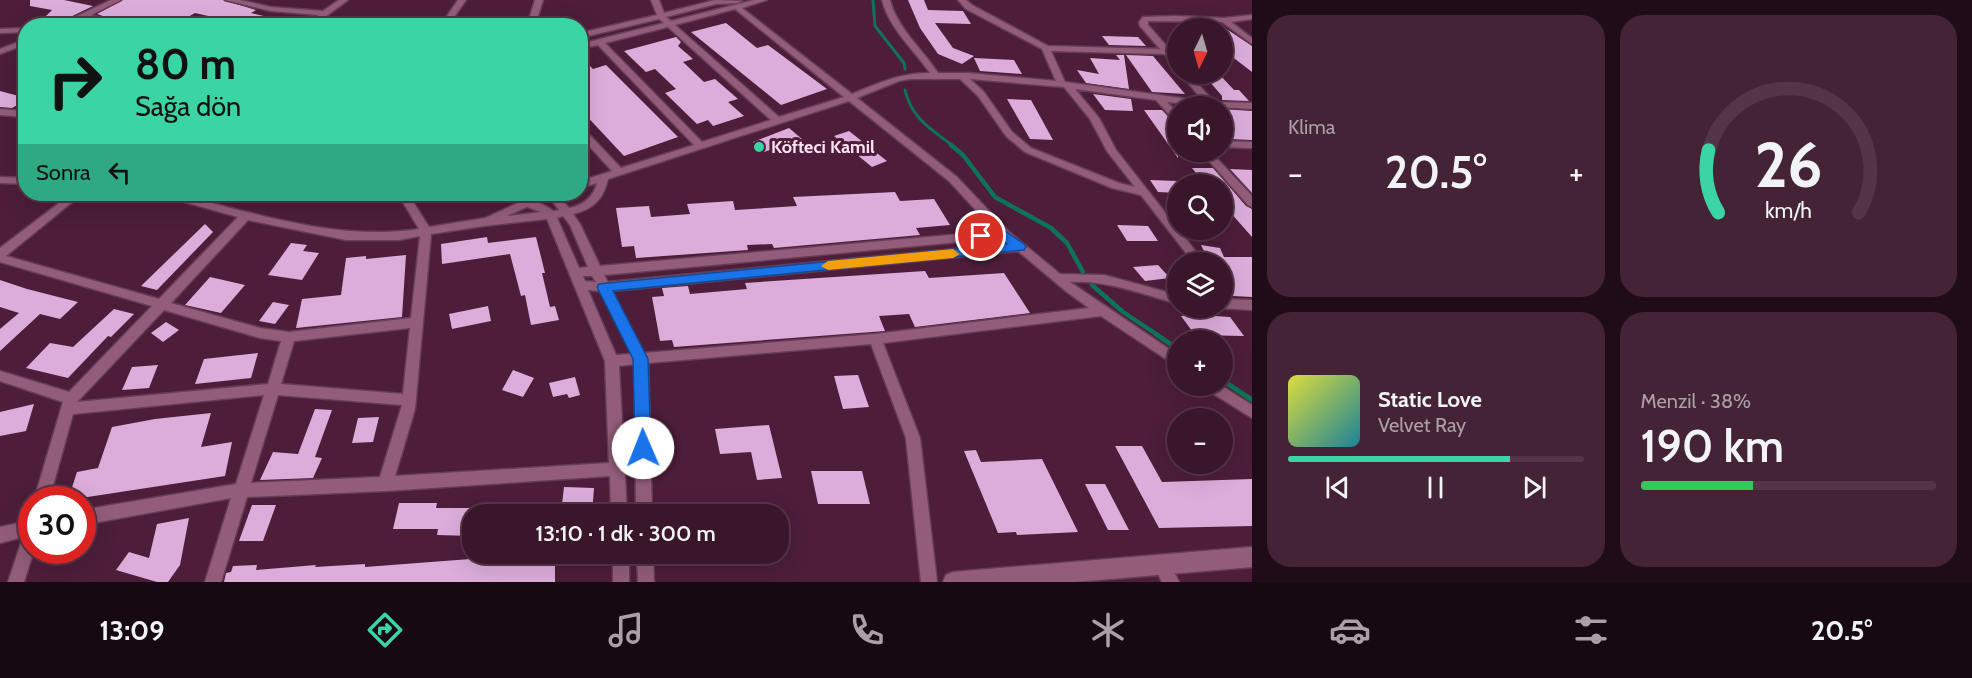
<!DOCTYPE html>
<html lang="tr">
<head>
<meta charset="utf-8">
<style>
  :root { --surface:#3a162b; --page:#452337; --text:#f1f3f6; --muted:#ab9fa9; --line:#543547; --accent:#3ad4a5 }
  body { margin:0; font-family:Cabin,sans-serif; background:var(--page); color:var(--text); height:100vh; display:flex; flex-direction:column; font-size:22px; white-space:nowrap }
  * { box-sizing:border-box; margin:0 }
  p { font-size:20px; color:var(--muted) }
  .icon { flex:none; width:33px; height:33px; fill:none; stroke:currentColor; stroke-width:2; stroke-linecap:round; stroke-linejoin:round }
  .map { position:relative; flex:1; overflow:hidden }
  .panel { display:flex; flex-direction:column; gap:15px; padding:15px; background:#200c18; width:720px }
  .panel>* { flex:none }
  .hud { position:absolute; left:18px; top:18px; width:570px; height:183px; border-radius:24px; box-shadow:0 6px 24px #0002,0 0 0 2px var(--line); background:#3ad4a5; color:#111; overflow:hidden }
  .needle { width:39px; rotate:185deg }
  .tools { position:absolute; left:1167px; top:18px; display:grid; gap:12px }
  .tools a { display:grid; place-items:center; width:66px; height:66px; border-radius:50%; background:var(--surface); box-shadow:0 6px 24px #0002,0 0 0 2px var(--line); font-size:30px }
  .speed { position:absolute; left:18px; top:486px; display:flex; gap:12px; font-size:30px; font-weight:700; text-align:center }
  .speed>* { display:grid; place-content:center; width:78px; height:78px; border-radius:50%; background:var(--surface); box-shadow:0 6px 24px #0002,0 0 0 2px var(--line); line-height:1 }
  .speed .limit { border:9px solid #d22; background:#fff; color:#111 }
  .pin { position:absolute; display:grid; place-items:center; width:51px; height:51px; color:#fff; margin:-26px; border:3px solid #fff; border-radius:50%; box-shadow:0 2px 6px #0007 }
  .me { position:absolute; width:66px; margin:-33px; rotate:359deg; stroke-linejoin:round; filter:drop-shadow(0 0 4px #0008) }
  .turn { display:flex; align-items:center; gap:21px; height:126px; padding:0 18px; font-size:27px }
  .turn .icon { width:78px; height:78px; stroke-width:2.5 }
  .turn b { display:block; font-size:42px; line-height:51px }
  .then { display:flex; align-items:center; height:57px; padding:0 18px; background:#0003; gap:12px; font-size:22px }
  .big { font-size:45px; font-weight:600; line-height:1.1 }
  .panel .widget { flex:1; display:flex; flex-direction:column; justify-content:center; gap:9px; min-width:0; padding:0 21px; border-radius:24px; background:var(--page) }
  .panel .dial { align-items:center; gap:0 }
  .dial svg { height:156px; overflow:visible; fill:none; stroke:var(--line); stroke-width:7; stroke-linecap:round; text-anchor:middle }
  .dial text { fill:var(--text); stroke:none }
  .song { display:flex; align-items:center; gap:18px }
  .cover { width:72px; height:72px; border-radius:9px; background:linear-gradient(135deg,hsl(60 70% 55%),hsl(190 70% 35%)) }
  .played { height:6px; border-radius:3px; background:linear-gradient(90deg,var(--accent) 75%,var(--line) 75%) }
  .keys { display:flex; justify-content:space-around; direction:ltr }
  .heat { display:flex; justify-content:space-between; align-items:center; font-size:33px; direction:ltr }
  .charge { height:9px; border-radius:4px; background:linear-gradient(90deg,#34c759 38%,var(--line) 0) }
  .panel .tiles { flex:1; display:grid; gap:15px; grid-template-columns:repeat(2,1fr) }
  .trip { position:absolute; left:462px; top:504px; width:327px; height:60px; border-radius:24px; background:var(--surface); box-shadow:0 6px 24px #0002,0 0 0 2px var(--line); font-weight:600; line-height:60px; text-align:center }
  .tabs { display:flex; height:96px; justify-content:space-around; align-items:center; background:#170911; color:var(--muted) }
  .tabs .icon { width:42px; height:42px }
  .tabs .on { color:var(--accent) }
  .tabs b { font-size:27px; color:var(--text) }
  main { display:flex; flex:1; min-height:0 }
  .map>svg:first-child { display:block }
</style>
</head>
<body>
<main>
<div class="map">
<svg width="1252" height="582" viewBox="0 0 1252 582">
  <rect width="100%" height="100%" fill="#4d1d39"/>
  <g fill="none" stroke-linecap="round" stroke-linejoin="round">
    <g stroke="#0e7457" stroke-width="3">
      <polyline points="873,0 875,26 904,63 905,69"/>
      <path d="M905,90C912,119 931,129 953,146"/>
    </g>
    <g stroke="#0e7457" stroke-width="4.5">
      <polyline points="951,145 963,155 995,197 1051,228 1067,243 1083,272"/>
      <polyline points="1092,285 1123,312 1159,336"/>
    </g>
    <g stroke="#0e7457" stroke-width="5">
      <polyline points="1157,335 1178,349"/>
      <polyline points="1222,380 1252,400"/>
    </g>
  </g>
  <g fill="#dcaddb">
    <polygon points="30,0 64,0 93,6 56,24 38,24 52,10 30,6"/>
    <polygon points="123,0 223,0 256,10 251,13 285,21 284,26 252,26 195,13 172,26 131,26 97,14"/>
    <polygon points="908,0 924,0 928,10 963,11 971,24 935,23 953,48 974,56 962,64 938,54 920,28"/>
    <polygon points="726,23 757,48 768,45 827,89 781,105 691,32"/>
    <polygon points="1222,30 1228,30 1252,46 1252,72 1222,49"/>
    <polygon points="1102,36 1138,37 1146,46 1109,45"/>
    <polygon points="676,37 681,42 678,46 693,59 683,62 704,82 715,79 738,99 728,102 744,116 713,126 708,120 697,124 665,93 676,89 655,69 646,72 624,51"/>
    <polygon points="1116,55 1124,55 1129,89 1086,83 1077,70 1099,74 1090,58 1120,60"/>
    <polygon points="1126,55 1153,56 1185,94 1152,92"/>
    <polygon points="580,56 593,69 606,65 678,137 624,156 580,109"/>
    <polygon points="974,58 1014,60 1022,74 980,71"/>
    <polygon points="1203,74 1219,74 1234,90 1239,90 1249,101 1222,100 1222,96"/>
    <polygon points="0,91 26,98 26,100 12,108 0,107"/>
    <polygon points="1093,94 1131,99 1133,111 1105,110"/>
    <polygon points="1007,99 1031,100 1053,140 1030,139"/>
    <polygon points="1222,109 1252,111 1252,140 1229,139 1222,131"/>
    <polygon points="1144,110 1162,110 1178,127 1178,158"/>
    <polygon points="789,128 802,139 764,152 753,142"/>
    <polygon points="849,131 887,161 872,167 834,136"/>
    <polygon points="1192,168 1213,168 1246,206 1252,209 1252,237 1222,203 1222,184 1205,184"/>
    <polygon points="1230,169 1252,170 1252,193"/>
    <polygon points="1150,180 1178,181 1178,193 1158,192"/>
    <polygon points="895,192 900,201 934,199 950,225 916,228 920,235 774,248 772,244 747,245 748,250 636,258 634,246 622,247 616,208 649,206 651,217 690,214 687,204 733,201 735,210 797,206 793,197"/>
    <polygon points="205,224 213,232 157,290 141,286"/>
    <polygon points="1117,225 1148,226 1158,241 1127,241"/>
    <polygon points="487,237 488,243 536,237 545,273 542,273 550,307 555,306 559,320 531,325 525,295 521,296 510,254 442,264 441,244"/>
    <polygon points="291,243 307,245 303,251 319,253 302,280 268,275"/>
    <polygon points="1201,245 1220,248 1224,257 1252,257 1252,297 1233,296 1222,281 1222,262 1209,262"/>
    <polygon points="406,255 402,317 296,328 302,299 341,295 346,258 366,256 366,259"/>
    <polygon points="1158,265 1170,278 1145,281 1133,267"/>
    <polygon points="925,271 929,278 1004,273 1030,313 915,327 909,314 879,316 885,331 674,347 672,340 660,341 652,297 664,296 662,288 688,286 690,294 747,289 745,283"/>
    <polygon points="210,277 245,285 221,313 185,305"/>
    <polygon points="0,280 27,289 78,302 60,319 40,314 0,351 0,329 19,313 0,307"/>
    <polygon points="273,302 289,305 275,324 259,321"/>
    <polygon points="488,306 491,321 452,329 449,314"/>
    <polygon points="114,309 134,314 111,337 108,336 68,378 26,368 50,343 73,347"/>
    <polygon points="1199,315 1230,317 1244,336 1195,335 1181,316"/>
    <polygon points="166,322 179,330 163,342 151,333"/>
    <polygon points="258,353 251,378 195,384 204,359"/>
    <polygon points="158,365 149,388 122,390 132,367"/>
    <polygon points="513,370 534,378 523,397 502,390"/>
    <polygon points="858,375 869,407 843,409 834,376"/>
    <polygon points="575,377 580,395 569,398 567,394 553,397 549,383"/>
    <polygon points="34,404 26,431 0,436 0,412"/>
    <polygon points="315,409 332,410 315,457 322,458 313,478 260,480 273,452 298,454"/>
    <polygon points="211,413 201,447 232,442 225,476 68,500 77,472 98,468 112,427 155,419"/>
    <polygon points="379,417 373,442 352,443 358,418"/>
    <polygon points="769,425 782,478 757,480 751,452 720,454 715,429"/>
    <polygon points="1115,446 1142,446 1162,482 1252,479 1252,526 1159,528"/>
    <polygon points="976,450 981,462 1042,459 1078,532 1017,535 1016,532 998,533 964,451"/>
    <polygon points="811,471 862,471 870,504 818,504"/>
    <polygon points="1085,484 1105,484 1129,530 1108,530"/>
    <polygon points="564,487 594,488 592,514 561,513"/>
    <polygon points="399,503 437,503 436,508 472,508 472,536 437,535 438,529 393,529"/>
    <polygon points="252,505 276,505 263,541 239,541"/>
    <polygon points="189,518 180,565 168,582 157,582 116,570 129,552 149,558 157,524"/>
    <polygon points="535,554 555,554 555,582 224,582 226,573 231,572 233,566 257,565 256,570 316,565 315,567 365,564 365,567"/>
  </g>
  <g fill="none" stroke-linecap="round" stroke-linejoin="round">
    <defs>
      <g id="street">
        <polygon points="111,0 121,0 91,15 129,26 114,26 84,18 68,26 56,26"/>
        <polygon points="225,0 240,0 271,7 323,11 339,0 348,0 313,26 303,26 318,15 271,11"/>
        <polygon points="458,0 466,0 448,26 440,26"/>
        <polygon points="535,0 543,0 535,26 527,26"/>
        <path d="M651,0H659L664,13L715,0L742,1L738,3L716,4L666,17L671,21L754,0H767L742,8L852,94C879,83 899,73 930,73C914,50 889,28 882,0H890C897,28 923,50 938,73H968L1056,81L1042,49L966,9L958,0H966L972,5L1048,46L1160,49L1140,26L1139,22L1143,17L1176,16L1224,18L1252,15V19L1231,22L1252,38V44L1222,22L1148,21V25L1178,59V67L1164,54L1051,51L1065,82L1203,101L1181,74H1189L1214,102L1252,103V109L1202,106L1167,102L1178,113V122L1175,121L1156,100L1075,89L1099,118L1116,150L1204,262H1193L1141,195L1112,188L1025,152L1006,136L978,96L960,79H910L899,81L857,98L957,177L1008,231L1060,274L1104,275L1178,295V304C1142,294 1107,280 1070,282L1178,355V367L1101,316L883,343L920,438L937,582H921L906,438L871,344L648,363L652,514H636L635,364L619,366L627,514H611L610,476L385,491L247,497L221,582H205L231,498L82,525V510L236,484L264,395L73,414L49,500H34L63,402L0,381V371L69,392L152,306L0,262V248L71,194H82L6,256L159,299L238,217L163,196L162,194C191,194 218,206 247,212C303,226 361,238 419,229L398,194H408L429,227L485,218L518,203L512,194H522C530,203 543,202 553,211L559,210L547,194H557L569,208C583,205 593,198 597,183L580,188V181L612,171L580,136V127L583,128L621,168L694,145L598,45L580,49V44L664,23L659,19L580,38V33L657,15ZM735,9L844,97L779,117L675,25ZM668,27L771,120L702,142L605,43ZM970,79L1064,87L1090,119L1107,151L1135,187L1119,183L1031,148L1012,132L984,92ZM849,101L949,181L995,231L600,266L580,224L573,214C593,209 603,200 608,179ZM527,207L541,212L507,216ZM563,216L570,225L588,267L579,268L557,218ZM547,219L605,361L609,463L395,476L415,409L431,234L484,226ZM248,220L346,240H399L420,236L411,318L289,332L260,328L171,303ZM1002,238L1009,244L608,282L604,275ZM1018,251L1067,292L1089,308L875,334L644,353L612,291ZM583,276H592L596,282L585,281ZM588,290L600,291L632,354L616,355ZM164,310L260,338L281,341L268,384L77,402ZM410,328L403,394L281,384L294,341ZM278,395L402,405L380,477L251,483Z"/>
        <polygon points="26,28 26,32 0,33 0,29"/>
        <polygon points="26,39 26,44 0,54 0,49"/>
        <polygon points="0,109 26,111 26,117 0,115"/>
        <polygon points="1222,141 1252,142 1252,148 1222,147"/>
        <polygon points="1201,152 1211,152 1252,196 1252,207 1248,205"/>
        <polygon points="0,177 26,178 26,184 0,183"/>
        <polygon points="1222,299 1252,300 1252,310 1218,308 1222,308"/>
        <polygon points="1205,386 1222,386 1252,405 1252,418 1207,390"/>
        <polygon points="32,520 32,550 34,550 24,582 8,582 23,537 0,543 0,527"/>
        <rect x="613" y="554" width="16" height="28"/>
        <polygon points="637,554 653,554 654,582 638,582"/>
        <polygon points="1161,556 1167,558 1179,582 1162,582 1153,564 1155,558"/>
      </g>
      <polygon id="secondary" points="1252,547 1252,567 1075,582 943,582 946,575 953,572"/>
    </defs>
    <use href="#street" stroke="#663d56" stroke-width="3"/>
    <use href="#secondary" stroke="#663d56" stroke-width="3"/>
    <use href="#street" fill="#935d79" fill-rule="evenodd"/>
    <use href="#secondary" fill="#935d79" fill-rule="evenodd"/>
  </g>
  <polygon fill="#1a73e8" stroke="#114b97" stroke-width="1.5" points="1004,230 1024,244 1026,247 1024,250 613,291 648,359 651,448 649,453 643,455 637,453 635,448 633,359 597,287 599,284 1007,244 1001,239 981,241 975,236 981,232"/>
  <polygon fill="#f59e0b" points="953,249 960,254 953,258 828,270 821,266 828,261"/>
  <circle fill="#3ad4a5" stroke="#4d1d39" stroke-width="2" cx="759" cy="147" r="6"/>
  <g text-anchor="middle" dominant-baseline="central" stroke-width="6" stroke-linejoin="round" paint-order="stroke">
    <g font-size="18" font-weight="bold" fill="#fde3f0" stroke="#4d1d39" text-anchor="start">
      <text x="771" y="147">Köfteci Kamil</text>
    </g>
  </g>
</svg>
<div class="tools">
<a><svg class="needle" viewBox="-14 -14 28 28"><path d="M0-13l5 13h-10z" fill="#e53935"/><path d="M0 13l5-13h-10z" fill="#ab9fa9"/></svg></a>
<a><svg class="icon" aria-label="sound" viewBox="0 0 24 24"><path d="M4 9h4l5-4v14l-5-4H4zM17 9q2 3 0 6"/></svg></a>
<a><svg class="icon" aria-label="search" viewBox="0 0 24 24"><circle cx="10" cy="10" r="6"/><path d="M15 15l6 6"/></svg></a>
<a><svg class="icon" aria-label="layers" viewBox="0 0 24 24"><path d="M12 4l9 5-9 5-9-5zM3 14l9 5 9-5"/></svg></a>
<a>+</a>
<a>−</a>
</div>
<div class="speed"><div class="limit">30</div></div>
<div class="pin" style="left:981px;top:236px;background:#d93025"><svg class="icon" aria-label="arrive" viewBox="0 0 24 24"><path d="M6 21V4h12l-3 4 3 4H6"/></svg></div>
<svg class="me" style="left:643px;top:448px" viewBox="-20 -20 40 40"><circle r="19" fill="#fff"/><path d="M0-13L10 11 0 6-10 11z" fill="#1a73e8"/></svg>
<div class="trip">13:10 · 1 dk · 300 m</div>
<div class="hud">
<div class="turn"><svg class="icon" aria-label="right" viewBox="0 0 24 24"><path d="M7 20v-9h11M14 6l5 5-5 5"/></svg><div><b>80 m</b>Sağa dön</div></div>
<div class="then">Sonra<svg class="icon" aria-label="left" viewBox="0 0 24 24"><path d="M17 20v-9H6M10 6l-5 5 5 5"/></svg></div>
</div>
</div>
<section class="panel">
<div class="tiles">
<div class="widget"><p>Klima</p>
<div class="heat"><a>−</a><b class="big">20.5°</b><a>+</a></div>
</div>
<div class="widget dial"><svg viewBox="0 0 100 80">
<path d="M14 69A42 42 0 1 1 86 69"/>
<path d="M14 69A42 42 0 0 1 9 37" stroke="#3ad4a5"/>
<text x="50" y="56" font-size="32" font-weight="700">26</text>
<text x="50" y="72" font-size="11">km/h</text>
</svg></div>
<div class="widget">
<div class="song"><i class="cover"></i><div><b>Static Love</b><p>Velvet Ray</p></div></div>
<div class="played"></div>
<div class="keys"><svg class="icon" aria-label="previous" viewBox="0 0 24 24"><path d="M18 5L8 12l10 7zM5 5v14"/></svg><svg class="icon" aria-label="pause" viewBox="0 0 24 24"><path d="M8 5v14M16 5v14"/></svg><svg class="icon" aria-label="next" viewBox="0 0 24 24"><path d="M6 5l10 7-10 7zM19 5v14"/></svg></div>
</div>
<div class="widget"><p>Menzil · 38%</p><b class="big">190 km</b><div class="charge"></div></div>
</div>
</section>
</main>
<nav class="tabs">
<b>13:09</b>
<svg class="icon on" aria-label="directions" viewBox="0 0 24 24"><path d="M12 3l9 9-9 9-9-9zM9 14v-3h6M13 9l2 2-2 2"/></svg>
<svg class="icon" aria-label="music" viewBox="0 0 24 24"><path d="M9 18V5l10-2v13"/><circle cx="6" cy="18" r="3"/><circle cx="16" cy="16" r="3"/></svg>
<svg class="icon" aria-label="phone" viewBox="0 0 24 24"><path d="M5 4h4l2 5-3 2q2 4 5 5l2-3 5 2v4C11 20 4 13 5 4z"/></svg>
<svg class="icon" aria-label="climate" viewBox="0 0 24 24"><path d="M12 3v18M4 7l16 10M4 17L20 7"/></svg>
<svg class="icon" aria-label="car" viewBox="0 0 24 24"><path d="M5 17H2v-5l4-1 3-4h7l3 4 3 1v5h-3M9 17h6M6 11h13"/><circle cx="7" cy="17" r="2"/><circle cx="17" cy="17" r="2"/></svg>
<svg class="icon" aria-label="filters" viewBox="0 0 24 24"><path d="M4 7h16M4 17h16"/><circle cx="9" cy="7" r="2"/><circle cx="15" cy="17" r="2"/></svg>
<b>20.5°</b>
</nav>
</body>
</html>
